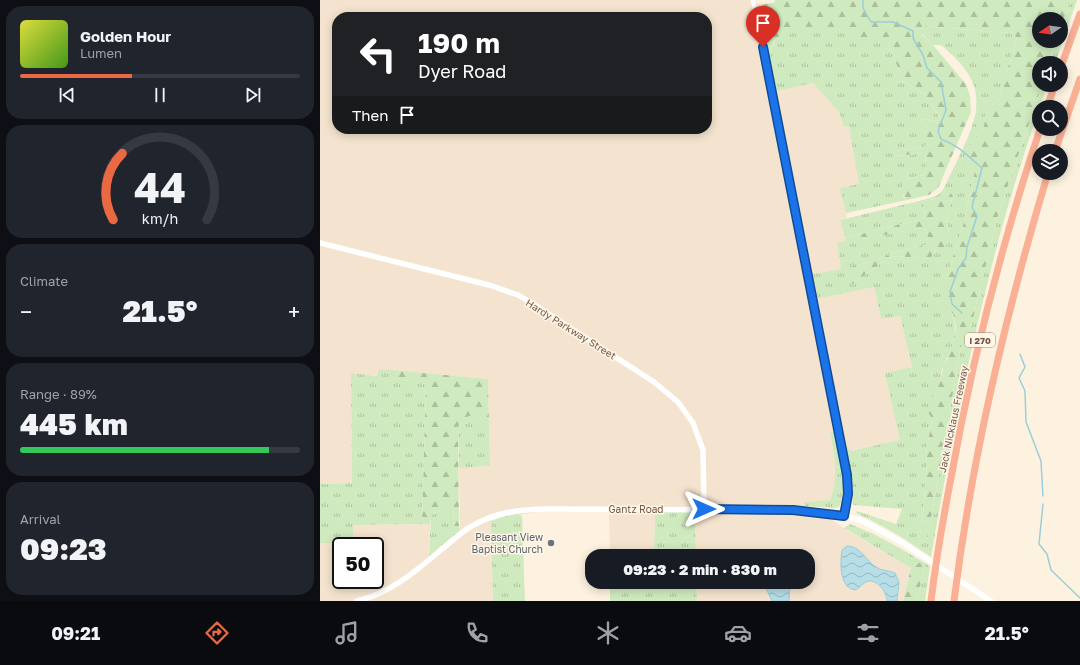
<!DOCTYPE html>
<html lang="en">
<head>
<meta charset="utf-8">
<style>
  :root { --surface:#171b24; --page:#20242c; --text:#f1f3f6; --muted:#9ea1a6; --line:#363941; --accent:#ea6942 }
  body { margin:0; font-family:"Golos Text",sans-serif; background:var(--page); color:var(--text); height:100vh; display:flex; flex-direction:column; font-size:15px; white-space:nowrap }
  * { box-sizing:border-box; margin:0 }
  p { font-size:13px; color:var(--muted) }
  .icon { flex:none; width:22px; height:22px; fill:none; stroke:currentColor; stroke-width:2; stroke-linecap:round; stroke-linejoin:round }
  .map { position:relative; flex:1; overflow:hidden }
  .details { display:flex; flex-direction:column; gap:6px; padding:6px; background:#0d0f14; width:320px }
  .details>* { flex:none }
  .guide { position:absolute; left:12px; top:12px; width:380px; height:122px; border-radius:16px; box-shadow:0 2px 10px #0003; background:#202124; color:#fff; overflow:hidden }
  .needle { width:26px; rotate:257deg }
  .controls { position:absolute; left:712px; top:12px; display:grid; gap:8px }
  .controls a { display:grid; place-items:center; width:36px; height:36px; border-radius:50%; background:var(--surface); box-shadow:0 2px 10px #0003; font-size:20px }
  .speed { position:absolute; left:12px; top:537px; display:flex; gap:8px; font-size:20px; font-weight:700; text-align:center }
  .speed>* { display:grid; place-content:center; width:52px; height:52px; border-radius:50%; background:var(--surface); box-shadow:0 2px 10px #0003; line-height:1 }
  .speed .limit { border:2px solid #111; border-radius:6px; background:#fff; color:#111 }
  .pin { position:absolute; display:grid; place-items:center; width:34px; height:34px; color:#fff; margin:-41px -17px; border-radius:50% 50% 50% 0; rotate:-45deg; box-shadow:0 0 4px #0007 }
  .pin .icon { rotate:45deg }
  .me { position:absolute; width:44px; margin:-22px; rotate:90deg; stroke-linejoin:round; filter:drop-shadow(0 0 3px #0008) }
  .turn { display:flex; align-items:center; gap:14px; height:84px; padding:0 20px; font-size:18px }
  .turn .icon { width:52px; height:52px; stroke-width:2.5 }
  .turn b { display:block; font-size:28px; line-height:34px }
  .then { display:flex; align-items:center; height:38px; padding:0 20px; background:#0003; gap:8px; font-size:15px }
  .big { font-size:30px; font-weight:800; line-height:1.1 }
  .details .tile { flex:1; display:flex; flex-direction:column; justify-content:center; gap:6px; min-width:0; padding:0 14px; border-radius:16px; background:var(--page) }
  .details .dial { align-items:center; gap:0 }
  .dial svg { height:104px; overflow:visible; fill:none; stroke:var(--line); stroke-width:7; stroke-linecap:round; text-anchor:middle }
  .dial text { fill:var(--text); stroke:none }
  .song { display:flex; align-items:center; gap:12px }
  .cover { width:48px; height:48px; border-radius:6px; background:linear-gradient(135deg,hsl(60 70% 55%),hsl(100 70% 35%)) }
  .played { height:4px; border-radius:2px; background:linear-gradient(90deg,var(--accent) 40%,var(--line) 40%) }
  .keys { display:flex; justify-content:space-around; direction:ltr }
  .heat { display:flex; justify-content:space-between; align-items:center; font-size:22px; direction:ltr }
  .charge { height:6px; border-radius:3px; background:linear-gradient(90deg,#34c759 89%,var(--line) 0) }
  .trip { position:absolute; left:265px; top:549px; width:230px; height:40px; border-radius:16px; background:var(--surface); box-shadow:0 2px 10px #0003; font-weight:800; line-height:40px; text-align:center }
  .tabs { display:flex; height:64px; justify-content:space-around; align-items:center; background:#090b0e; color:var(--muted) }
  .tabs .icon { width:28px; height:28px }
  .tabs .on { color:var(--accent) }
  .tabs b { font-size:18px; color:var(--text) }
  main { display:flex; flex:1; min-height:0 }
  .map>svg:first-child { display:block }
</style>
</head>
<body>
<main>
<section class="details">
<div class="tile">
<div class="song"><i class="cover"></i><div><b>Golden Hour</b><p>Lumen</p></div></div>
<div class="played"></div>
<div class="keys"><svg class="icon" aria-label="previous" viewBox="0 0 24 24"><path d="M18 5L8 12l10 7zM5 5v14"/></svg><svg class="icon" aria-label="pause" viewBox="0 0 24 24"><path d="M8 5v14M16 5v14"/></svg><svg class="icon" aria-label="next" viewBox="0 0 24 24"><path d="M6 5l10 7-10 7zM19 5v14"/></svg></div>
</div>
<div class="tile dial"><svg viewBox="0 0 100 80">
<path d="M14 69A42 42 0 1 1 86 69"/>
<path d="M14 69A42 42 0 0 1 21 18" stroke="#ea6942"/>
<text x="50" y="56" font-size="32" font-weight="700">44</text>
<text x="50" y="72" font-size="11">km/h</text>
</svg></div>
<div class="tile"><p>Climate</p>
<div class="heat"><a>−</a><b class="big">21.5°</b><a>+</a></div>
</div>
<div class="tile"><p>Range · 89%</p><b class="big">445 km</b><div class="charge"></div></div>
<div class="tile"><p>Arrival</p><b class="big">09:23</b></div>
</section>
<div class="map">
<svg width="760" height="601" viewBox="0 0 760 601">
  <defs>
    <pattern id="grass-tufts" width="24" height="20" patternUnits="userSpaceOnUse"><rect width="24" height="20" fill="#d0eabf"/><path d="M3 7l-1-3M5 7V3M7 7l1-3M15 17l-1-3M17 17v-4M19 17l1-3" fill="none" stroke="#adc09d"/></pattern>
    <pattern id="forest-firs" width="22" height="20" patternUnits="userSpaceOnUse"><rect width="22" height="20" fill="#d0eabf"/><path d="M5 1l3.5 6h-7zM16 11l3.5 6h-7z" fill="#adc09d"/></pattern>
    <pattern id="water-waves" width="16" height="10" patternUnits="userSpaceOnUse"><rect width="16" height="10" fill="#b5dee6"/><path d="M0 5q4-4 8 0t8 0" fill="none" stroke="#98b7bc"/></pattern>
  </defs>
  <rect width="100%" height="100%" fill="#fdf2e0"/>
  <path fill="#f4e4cf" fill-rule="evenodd" d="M0,0H436L454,92L493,83L519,112L524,127L529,126L540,184L521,188L527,218L520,220L526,242L517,244L521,269L495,298L554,287L561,319L580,315L592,367L566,374L581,440L530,451L522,434L514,431L510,432L516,468L515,488L510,500L486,502L485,506L494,515L511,519L528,531L591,568L583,601H377L376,582H488V556H376L375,513L335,512L334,556H290L289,512H220L182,517L171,520L173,601H0V543H34L33,525L110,524L109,556L140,531L139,468L170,466L168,379L59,369L58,376L31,373L32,483L0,484ZM17,17H387V129H17ZM21,546H55V580H21Z"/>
  <g fill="url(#grass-tufts)">
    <polygon points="750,0 757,0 735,63 729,63 736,41 741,41 741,27"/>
    <path d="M605,26L691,33L697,38L678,100L666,110L664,126L647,150L655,171L642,230L625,280L627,308C642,323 633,348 624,364C620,371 621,381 618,388C616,392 613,396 610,399L612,419L606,453L607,463L602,525L599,539L607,541L642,341L648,339L678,215L722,85H727C708,142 688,201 673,261C648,358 628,457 611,557C587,540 563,525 536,513L537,511L576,524L582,509L533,505L532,488L522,434L530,451L580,440L565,373L592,367L580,316L561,319L554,287L495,299L489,275L521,269L517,243L603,228L607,231L608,241L606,245L576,252L554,261L533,266L535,276L532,284L568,258L576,256L610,259L629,232L626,219L633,196L617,198L603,202L605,215L602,219L525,238L520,220L603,200L616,196L623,190C634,166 648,142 655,116C657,108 657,94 654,86C648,69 634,56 621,45H613L601,33V29Z"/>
    <path d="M485,27H514L545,41L568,42L583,81L606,96L620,118L618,121L603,119L600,122L607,138V144L604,147L574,151L576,156L605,153L606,169L603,175L585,179L583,196L587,200L526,213L520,188L539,184L529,126L524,127L519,112L493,83L454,92L448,57C452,53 451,48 454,43C458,32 475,30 485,27Z"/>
    <polygon points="59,369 72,370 72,378 106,384 102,524 33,525 34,543 0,543 0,484 32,483 31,373 57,376"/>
    <polygon points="152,415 157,416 166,423 169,423 170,466 139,468 138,427 145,418"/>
    <path d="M514,431C518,451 529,489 519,507L514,508L485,506V502L510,500C520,476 514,457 510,432Z"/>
    <polygon points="124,508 133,508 134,526 139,526 140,531 109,556 111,515"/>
    <polygon points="335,512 375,512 376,556 334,556"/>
    <polygon points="198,514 202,516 205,601 173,601 171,521 182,517"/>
    <path d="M530,524C557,534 580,548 605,563L610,566L605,601H597L605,563H599L591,568L524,528Z"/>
    <polygon points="290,582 376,582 377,601 290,601"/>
  </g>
  <g fill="url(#forest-firs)">
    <path d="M455,0H750L741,27V19H719V41H736L729,63H719V85H722L678,215L648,339L642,341L607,541L602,543L599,539L602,525L607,463L606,453L612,419L608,412L610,399L618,388L624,364L627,360L633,342L636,328L633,314L627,309L624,300L625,280L642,230L655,171L642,161L647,150L664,126L666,110L678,100L697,38L691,33L605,26L601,29V34L613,45L646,84L650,96L651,112L618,188L609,195L587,200C581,193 581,187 585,179L603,175L606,169L605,153L575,156L574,151L604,147L607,144V138L600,122L603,119L618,121L620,117L606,96L583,81L568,42H545L514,27H485L461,35L454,41L450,55L448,57L437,9L442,5L455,2Z"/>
    <polygon points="627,189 633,196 626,219 629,232 626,247 616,250 610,259 576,256 568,258 532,284 530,283 535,276 532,270 533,266 554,261 576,252 606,245 608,241 607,231 603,228 526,242 525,238 602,219 605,215 603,202 617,198"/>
    <path d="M72,370L168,379L169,423H166C153,412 148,413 138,427L139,526H134L133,509L124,508L111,515L110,524H102L106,384L72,378Z"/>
    <polygon points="599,563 605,563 597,601 583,601 591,568"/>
  </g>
  <g fill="url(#water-waves)" stroke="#9bced8">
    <path d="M527,546C541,546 546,561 556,567C561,571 569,570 575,573L579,582L577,601H567C567,592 556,577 546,582C542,584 539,588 536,590C519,589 520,562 522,550Z"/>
    <polygon points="443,582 470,582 469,601 452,601"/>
  </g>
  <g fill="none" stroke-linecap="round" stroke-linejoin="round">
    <g stroke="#9bced8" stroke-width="1.5">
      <path d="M543,0V8L551,22H573L593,31V38L603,55L607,68L621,82L626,110L618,131L621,139C638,145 649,157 662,168L652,207L657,216L647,247L646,258L638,269L630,292L632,304L642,313"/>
      <polyline points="700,354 705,367 699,378 705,391 706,422 721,461 723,496"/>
      <polyline points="723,504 719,544 727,554 731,570 760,598"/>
    </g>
    <polyline stroke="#fff" stroke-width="4.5" points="433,0 527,475 528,494 524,516"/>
    <g stroke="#fff" stroke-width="5.5">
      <polyline points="0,243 169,285 198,295 215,305 334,382 358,402 373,423 383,450 384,509"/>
      <path d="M37,601C71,593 96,571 122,549C132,541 141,532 152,526C174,513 200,509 226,509L473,510L524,516L543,521L583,543L671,601"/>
    </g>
    <g stroke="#f9b095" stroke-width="7">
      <polyline points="741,67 760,14"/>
      <polyline points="727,107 735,85"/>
      <polyline points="735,151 760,79"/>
      <path d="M611,601C616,560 623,519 631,478C652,360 682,243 720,129"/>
      <path d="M634,601C652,456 686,313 728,173"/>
    </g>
  </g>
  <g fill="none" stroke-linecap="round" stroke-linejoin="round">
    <defs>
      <polyline id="route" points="384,509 473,510 524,516 528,494 527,475 443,47"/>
    </defs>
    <use href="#route" stroke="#114b97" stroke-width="10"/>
    <use href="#route" stroke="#1a73e8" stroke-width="7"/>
  </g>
  <circle fill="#6b7280" stroke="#fff6e7" stroke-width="1.5" cx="231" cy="543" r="4"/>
  <g text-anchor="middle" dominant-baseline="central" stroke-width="3" stroke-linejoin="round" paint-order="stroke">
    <rect fill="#fff6e7" stroke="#9e8777" stroke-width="1" x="645" y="333" width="30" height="14" rx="3"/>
    <g font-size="9" font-weight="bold" fill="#745847">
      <text x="660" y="340">I 270</text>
    </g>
    <g font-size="10" fill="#745847" stroke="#fff6e7">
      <text transform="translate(251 329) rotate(32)">Hardy Parkway Street</text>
      <text transform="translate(633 419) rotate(-78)">Jack Nicklaus Freeway</text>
      <text x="316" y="509">Gantz Road</text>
    </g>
    <g font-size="10" fill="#5b616d" stroke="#fff6e7" text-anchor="end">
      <text x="223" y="537">Pleasant View<tspan x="223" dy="12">Baptist Church</tspan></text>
    </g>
  </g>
</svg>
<div class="controls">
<a><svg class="needle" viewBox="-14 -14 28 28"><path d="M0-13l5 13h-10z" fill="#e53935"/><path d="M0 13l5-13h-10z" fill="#9ea1a6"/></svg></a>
<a><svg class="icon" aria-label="sound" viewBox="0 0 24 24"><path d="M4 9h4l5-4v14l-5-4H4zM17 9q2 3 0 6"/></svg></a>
<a><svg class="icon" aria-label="search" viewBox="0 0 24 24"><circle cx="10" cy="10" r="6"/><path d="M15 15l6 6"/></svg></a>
<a><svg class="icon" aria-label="layers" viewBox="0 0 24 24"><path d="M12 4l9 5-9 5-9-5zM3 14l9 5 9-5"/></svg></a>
</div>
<div class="speed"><div class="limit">50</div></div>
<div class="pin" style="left:443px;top:47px;background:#d93025"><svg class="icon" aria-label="arrive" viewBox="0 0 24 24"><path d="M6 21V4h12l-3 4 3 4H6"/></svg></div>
<svg class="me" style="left:384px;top:509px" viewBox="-20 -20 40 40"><path d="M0-17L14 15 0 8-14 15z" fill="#1a73e8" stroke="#fff" stroke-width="4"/></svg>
<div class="trip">09:23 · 2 min · 830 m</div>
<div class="guide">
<div class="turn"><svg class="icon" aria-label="left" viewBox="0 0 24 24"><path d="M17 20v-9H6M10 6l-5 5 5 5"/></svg><div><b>190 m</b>Dyer Road</div></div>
<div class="then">Then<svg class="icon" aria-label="arrive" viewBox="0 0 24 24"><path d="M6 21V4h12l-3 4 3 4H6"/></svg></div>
</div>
</div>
</main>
<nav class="tabs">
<b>09:21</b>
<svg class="icon on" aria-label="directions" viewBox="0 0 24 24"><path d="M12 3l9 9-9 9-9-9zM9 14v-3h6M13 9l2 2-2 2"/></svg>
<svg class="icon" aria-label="music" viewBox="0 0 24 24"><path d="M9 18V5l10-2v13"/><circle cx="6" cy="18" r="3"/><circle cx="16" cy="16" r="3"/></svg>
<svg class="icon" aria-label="phone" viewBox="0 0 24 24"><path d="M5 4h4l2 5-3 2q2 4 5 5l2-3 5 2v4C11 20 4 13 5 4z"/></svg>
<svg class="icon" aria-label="climate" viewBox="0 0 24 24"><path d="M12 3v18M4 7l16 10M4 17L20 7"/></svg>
<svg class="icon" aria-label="car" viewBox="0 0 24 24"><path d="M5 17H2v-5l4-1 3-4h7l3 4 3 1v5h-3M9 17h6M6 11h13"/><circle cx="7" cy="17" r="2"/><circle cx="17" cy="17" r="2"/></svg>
<svg class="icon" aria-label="filters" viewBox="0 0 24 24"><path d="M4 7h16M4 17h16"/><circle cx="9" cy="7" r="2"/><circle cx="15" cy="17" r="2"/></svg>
<b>21.5°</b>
</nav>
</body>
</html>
